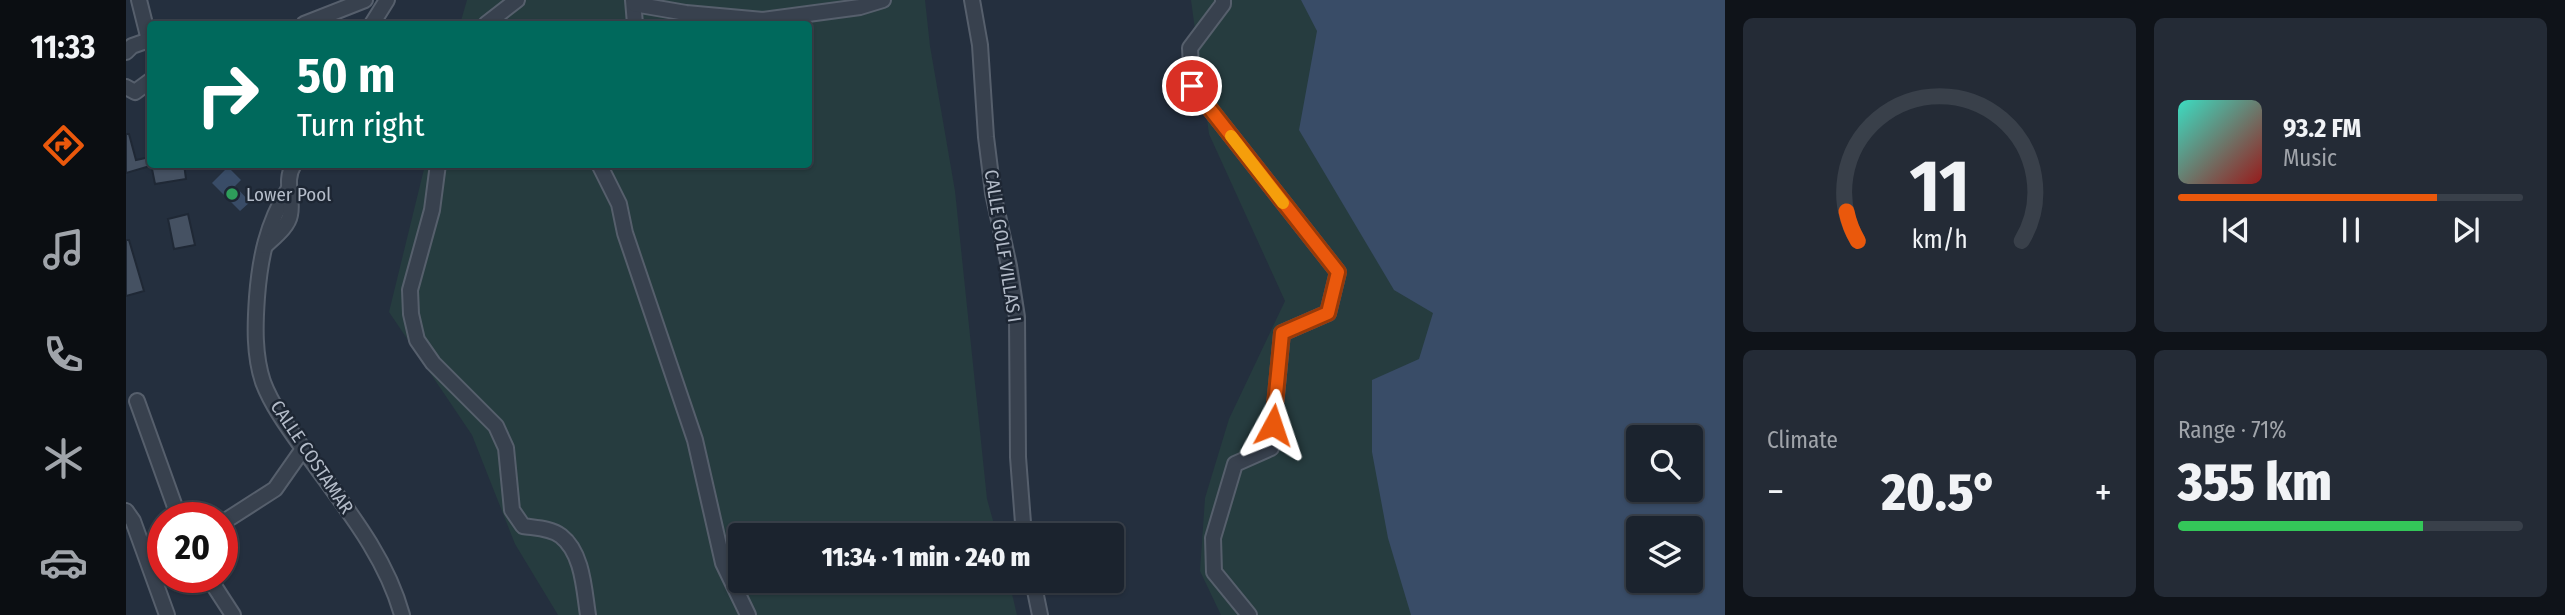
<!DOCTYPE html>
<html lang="en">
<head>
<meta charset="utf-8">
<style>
  :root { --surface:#1b232e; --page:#242b36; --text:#f1f3f6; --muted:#a0a4aa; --line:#39404a; --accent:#ea580c }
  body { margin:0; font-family:"Fira Sans Condensed",sans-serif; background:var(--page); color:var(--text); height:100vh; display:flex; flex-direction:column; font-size:26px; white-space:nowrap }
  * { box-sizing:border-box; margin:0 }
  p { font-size:23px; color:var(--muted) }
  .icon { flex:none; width:38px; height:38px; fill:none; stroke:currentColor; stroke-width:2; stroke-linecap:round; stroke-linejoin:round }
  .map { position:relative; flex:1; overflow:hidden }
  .details { display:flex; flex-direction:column; gap:18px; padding:18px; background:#0f1319; width:840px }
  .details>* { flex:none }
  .top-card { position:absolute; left:21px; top:21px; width:665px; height:147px; border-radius:7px; box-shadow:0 2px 5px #0004,0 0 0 2px var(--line); background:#00695c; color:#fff; overflow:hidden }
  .tools { position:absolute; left:1500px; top:425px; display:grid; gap:14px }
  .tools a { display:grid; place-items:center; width:77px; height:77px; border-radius:7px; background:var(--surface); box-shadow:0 2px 5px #0004,0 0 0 2px var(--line); font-size:35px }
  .speed { position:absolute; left:21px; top:502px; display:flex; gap:14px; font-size:35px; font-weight:700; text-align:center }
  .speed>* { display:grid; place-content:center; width:91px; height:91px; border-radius:50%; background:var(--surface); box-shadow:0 2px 5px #0004,0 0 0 2px var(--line); line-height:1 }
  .speed .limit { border:10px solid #d22; background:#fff; color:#111 }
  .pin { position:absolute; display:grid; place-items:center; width:60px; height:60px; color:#fff; margin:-30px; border:4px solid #fff; border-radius:50%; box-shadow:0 2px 7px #0007 }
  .me { position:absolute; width:77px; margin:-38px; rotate:5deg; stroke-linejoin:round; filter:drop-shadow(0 0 5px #0008) }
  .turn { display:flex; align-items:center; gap:24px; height:147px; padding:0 35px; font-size:32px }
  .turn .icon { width:91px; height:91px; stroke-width:2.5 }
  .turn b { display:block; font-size:49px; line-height:60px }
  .big { font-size:52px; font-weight:800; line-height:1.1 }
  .details .widget { flex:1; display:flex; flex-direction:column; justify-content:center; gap:10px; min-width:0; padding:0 24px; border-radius:10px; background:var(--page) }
  .details .dial { align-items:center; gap:0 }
  .dial svg { height:182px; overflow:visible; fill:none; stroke:var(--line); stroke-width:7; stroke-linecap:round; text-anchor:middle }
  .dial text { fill:var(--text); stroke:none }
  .song { display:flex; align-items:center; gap:21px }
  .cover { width:84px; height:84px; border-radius:10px; background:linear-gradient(135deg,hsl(170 70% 55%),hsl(0 70% 35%)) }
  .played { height:7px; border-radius:4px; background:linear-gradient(90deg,var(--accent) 75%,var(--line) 75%) }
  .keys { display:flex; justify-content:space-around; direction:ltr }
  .heat { display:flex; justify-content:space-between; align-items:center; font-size:38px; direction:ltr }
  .charge { height:10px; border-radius:5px; background:linear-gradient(90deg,#34c759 71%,var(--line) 0) }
  .details .tiles { flex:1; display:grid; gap:18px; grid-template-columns:repeat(2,1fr) }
  .trip { position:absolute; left:602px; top:523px; width:396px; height:70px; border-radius:7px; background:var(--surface); box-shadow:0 2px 5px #0004,0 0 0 2px var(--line); font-weight:800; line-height:70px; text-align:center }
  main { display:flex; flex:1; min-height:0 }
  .menu { display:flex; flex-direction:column; width:126px; justify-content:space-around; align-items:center; background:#0b0e12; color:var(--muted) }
  .menu .icon { width:49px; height:49px }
  .menu .selected { color:var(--accent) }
  .menu b { font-size:32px; color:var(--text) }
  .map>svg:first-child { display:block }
</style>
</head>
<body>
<main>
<nav class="menu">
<b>11:33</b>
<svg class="icon selected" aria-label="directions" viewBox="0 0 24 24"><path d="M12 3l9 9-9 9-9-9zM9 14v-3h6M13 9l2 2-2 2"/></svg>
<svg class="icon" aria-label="music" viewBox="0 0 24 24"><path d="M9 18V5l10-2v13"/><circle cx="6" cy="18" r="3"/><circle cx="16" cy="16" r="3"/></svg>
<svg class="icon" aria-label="phone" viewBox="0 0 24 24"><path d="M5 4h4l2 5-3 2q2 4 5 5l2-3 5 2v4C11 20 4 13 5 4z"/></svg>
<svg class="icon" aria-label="climate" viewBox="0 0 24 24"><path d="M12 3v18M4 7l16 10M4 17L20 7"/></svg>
<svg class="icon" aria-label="car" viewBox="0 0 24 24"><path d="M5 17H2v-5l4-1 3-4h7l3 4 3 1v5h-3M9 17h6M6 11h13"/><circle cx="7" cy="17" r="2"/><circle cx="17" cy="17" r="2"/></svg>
</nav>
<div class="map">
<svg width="1599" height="615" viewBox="0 0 1599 615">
  <rect width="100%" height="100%" fill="#242f3e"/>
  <g fill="#263c3f">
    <polygon points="341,0 799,0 804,46 829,191 861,499 871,535 614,536 614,581 883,581 891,615 432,615 389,544 346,435 263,312 299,165 682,164 682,24 334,24"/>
    <polygon points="1065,0 1200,0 1328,304 1311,615 1095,615 1074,571 1079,498 1103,419 1159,301 1083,134"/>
  </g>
  <g fill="#394c67" fill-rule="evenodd">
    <path d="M1175,0H1599V615H1285L1262,538L1246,452V380L1293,359L1307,313L1268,290L1173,130L1191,31ZM1512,438H1564V490H1512ZM1512,528H1564V581H1512Z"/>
    <polygon points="102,167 115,180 109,186 124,202 114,211 86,183"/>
  </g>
  <g fill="#455162" stroke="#1f2835" stroke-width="2">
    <polygon points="0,134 3,134 10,160 24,157 24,166 0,173"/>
    <polygon points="25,164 58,164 60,179 29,184"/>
    <polygon points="62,214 69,245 48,249 42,219"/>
    <polygon points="0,240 3,240 18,291 0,296"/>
  </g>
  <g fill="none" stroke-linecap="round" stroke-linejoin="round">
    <defs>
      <g id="minor">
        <polyline points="13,0 24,44"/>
        <polyline points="507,0 509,24"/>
        <polyline points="846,0 854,45 860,137 867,193 883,266 891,317 892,457 898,536"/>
        <polyline points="1097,0 1097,4 1064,48 1066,86 1212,272 1202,313 1156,333 1145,448 1109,464 1087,538 1088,572 1123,615"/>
        <polyline points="508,4 560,13 637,20 734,7 757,0"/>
        <polyline points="178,24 239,0"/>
        <polyline points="246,24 261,0"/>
        <polyline points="360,24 391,0"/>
        <polyline points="0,52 6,46 23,40"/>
        <polyline points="0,87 9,92 24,81"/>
        <path d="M312,164L306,210L284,290L285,314L291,340L307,363L370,426L380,448L386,510L397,526C409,528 425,528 435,536C457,553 458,590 462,615"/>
        <polyline points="473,164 493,204 499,233 569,440 597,563 622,615"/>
        <path d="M162,190C141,224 134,258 131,297C129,325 128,355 137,382C146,406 163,429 178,450C215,502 259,553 276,615"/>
        <path d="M139,246C147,238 162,227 164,215C168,198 157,182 168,164"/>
        <polyline points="11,401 53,518"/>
        <polyline points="0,511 7,521 41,615"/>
        <polyline points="96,523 149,489 177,449"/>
        <polyline points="83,578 107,615"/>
        <polyline points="907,581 914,615"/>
      </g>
    </defs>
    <use href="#minor" stroke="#565f6c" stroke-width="18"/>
    <use href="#minor" stroke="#38414e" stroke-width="14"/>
  </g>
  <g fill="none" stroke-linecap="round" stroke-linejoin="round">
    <defs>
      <polyline id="route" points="1066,86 1212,272 1202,313 1156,333 1147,425"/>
    </defs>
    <use href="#route" stroke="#983908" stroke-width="18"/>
    <use href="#route" stroke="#ea580c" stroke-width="12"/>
    <polyline stroke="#f59e0b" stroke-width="12" points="1105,136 1157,203"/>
  </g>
  <circle fill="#2e9e5b" stroke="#1d2633" stroke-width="2.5" cx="106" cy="194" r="7"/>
  <g text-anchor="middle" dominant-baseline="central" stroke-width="5" stroke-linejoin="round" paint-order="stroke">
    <g font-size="19" fill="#b4bcc9" stroke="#1d2633" text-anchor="start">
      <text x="120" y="194">Lower Pool</text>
    </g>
    <g font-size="19" fill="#b4bcc9" stroke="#1d2633">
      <text transform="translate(877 246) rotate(81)">CALLE GOLF VILLAS I</text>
      <text transform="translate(186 457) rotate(56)">CALLE COSTAMAR</text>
    </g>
  </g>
</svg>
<div class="tools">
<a><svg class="icon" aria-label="search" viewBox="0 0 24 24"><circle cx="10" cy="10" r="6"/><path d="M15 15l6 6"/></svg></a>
<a><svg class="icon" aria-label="layers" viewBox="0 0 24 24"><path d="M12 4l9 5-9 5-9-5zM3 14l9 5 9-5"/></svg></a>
</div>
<div class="speed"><div class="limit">20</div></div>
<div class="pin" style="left:1066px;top:86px;background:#d93025"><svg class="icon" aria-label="arrive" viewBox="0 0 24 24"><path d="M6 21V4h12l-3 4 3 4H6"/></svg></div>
<svg class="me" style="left:1147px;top:425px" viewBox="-20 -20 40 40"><path d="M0-17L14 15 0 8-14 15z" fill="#ea580c" stroke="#fff" stroke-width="4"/></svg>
<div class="trip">11:34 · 1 min · 240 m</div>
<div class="top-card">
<div class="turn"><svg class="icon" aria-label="right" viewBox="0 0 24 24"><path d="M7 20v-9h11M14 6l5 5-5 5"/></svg><div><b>50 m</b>Turn right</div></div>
</div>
</div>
<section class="details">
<div class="tiles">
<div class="widget dial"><svg viewBox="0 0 100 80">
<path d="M14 69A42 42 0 1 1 86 69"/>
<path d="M14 69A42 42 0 0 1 9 56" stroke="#ea580c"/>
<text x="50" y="56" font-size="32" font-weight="700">11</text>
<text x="50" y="72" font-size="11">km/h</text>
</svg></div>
<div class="widget">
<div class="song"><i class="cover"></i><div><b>93.2 FM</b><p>Music</p></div></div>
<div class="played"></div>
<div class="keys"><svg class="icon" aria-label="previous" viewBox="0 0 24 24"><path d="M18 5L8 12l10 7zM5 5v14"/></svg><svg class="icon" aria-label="pause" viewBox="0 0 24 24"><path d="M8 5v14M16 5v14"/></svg><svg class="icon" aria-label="next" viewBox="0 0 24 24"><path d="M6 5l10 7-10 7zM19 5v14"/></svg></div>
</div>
<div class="widget"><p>Climate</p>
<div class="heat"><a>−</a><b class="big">20.5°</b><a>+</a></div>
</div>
<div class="widget"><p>Range · 71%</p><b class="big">355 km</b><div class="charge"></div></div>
</div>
</section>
</main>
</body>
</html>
